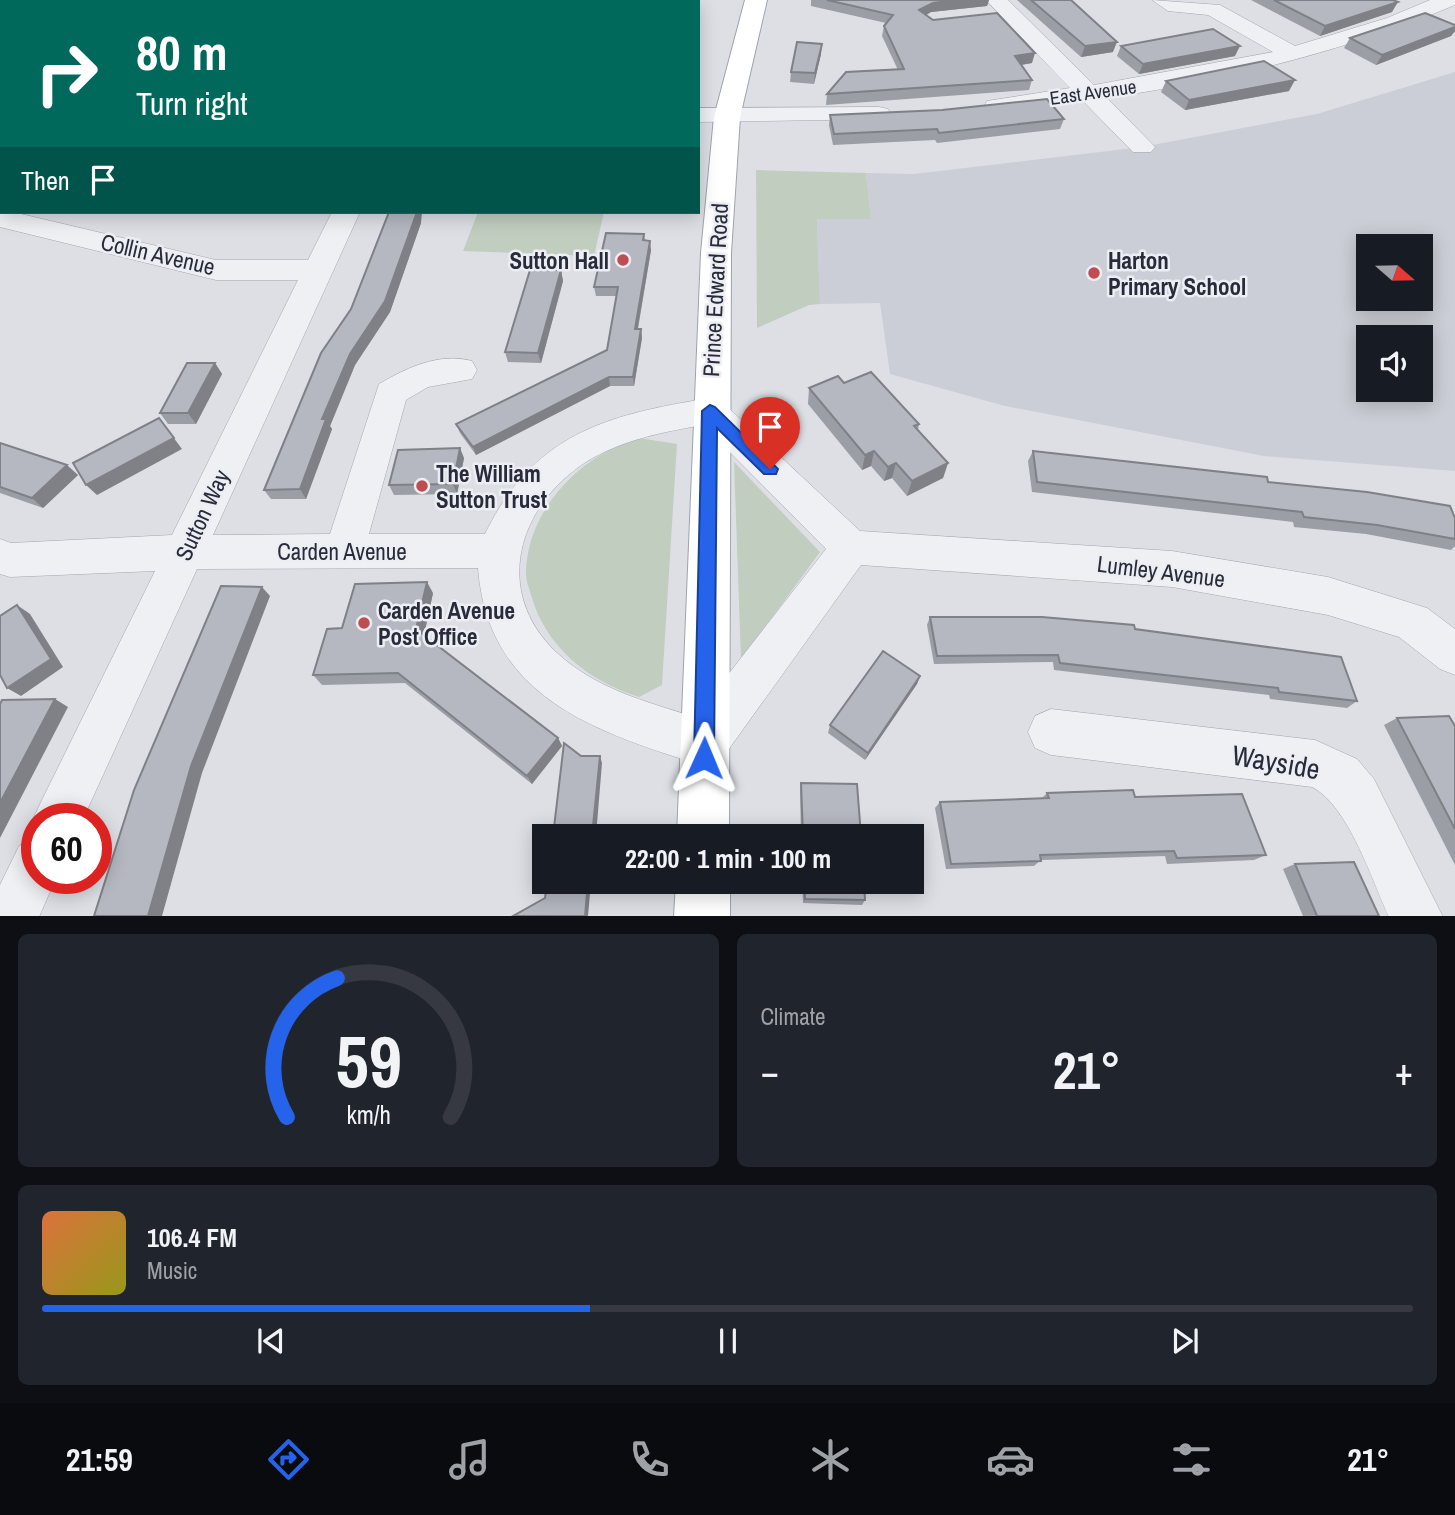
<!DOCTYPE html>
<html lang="en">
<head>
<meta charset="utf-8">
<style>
  :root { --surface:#171b24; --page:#20242c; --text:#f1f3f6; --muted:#9ea1a6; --line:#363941; --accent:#2563eb }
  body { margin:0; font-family:"Archivo Narrow",sans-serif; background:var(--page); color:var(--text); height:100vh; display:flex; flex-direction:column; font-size:26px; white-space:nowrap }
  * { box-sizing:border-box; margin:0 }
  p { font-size:23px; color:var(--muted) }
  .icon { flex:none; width:38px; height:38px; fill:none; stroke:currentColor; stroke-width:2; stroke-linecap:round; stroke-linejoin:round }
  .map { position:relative; height:916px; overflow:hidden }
  .sheet { display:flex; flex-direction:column; gap:18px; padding:18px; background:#0d0f14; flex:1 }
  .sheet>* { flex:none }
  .guide { position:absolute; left:0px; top:0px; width:700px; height:214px; box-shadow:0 4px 18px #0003; background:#00695c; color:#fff; overflow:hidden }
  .needle { width:46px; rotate:110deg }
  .buttons { position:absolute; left:1356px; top:234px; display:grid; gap:14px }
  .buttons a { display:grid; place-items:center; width:77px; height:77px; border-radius:0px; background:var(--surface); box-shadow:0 4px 18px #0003; font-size:35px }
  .speed { position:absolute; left:21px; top:803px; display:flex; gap:14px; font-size:35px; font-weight:700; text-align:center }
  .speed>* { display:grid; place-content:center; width:91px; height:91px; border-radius:50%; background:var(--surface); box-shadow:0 4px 18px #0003; line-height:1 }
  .speed .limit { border:10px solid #d22; background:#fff; color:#111 }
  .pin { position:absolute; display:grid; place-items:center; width:60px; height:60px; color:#fff; margin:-72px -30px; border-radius:50% 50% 50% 0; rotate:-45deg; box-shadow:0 0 7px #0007 }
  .pin .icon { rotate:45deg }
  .me { position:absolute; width:77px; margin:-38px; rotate:1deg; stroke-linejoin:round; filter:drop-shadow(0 0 5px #0008) }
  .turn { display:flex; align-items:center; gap:24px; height:147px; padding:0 21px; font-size:32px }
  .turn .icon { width:91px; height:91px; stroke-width:2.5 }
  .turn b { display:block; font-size:49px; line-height:60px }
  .then { display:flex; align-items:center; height:66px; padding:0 21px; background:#0003; gap:14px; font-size:26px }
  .big { font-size:52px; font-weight:800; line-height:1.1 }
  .sheet .widget { flex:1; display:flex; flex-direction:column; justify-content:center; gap:10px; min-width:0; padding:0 24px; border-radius:10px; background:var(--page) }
  .sheet .dial { align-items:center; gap:0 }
  .dial svg { height:182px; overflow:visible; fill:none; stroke:var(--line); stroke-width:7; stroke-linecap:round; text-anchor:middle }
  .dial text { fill:var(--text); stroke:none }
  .song { display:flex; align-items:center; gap:21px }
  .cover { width:84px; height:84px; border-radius:10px; background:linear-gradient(135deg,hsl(20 70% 55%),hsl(60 70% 35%)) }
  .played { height:7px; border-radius:4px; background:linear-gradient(90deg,var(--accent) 40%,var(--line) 40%) }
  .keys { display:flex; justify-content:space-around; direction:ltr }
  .heat { display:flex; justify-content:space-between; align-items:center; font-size:38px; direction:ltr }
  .sheet .tiles { flex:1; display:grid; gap:18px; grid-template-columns:1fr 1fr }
  .widget:last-child { grid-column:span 2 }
  .trip { position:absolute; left:532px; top:824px; width:392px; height:70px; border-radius:0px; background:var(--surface); box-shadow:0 4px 18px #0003; font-weight:800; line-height:70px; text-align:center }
  .tabs { display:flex; height:112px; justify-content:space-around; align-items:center; background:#090b0e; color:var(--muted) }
  .tabs .icon { width:49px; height:49px }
  .tabs .selected { color:var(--accent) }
  .tabs b { font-size:32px; color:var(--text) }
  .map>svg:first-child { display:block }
</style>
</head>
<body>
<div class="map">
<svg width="1455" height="917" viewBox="0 0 1455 917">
  <rect width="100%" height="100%" fill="#dddfe5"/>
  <path fill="#cbced6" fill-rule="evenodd" d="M1455,72V471L1264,456L1005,406L890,374L880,303L820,304L817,219H871L866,173L914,174L1142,147L1317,114ZM1368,247H1421V299H1368ZM1368,338H1421V390H1368Z"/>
  <g fill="#c1cebf">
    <polygon points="756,170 866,173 871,219 817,219 820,304 809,305 757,328"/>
    <polygon points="478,212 604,212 594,256 463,251"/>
    <path d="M639,438L677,444L662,685L639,697C589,681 546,648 531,595C529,588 526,580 526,574C526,510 582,454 639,438Z"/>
    <polygon points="734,462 820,552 741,660"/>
  </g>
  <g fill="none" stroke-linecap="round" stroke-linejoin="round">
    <defs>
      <g id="minor">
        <rect x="491" y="0" width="20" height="2"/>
        <path d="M986,0H1008L1094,85L1273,52L1208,15L1168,11L1152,0L1220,5L1295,46L1387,18L1430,0H1455V5C1343,52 1227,80 1107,98L1155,147L1151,152H1133L1083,101L996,113L987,111L984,106L987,101L1070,88Z"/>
        <polygon points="879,107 888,109 891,114 888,119 698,122 698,108"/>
        <rect x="0" y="133" width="2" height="16"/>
        <path d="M0,209L216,260H308L332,212H360L213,535L330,534L379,384C406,368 440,352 472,361L477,370L472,379L428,387L406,400L369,534H485C534,433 607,415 710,398L722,402L860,531L1172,551L1328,577L1427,608L1455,629V675L1440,669L1399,637L1328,615L1172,587L861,565L721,760L704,766C597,732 488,699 478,568L197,569L83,819H37V827L33,819L41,802L155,571L10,577L0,574V539L11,543L172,535L298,280H216L0,227ZM703,425L826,549L695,717C646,702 594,688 556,652C492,591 518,506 586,462C621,440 663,432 703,425Z"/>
        <path d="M1051,709L1315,740L1357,759L1374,779L1443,917H1389C1372,880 1348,805 1312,787L1051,755L1035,748L1028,732L1035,716Z"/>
        <polygon points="37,839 37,878 56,878 39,917 0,917 0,885 19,846"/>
      </g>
      <g id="primary">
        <polygon points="745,0 767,0 740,117 731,253 729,836 677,836 701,253 714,117"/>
        <polygon points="676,882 730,882 730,917 674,917"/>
      </g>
    </defs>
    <use href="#minor" stroke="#a3a6ae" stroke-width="1"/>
    <use href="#primary" stroke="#9da3af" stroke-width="2"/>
    <use href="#minor" fill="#eff0f4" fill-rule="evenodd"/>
    <use href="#primary" fill="#fff" fill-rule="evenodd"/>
  </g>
  <g fill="#9c9ea6">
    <polygon points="811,0 989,0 987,6 931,12 926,15 933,20 1032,63 1022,65 1032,80 1029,90 826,105 827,94 898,70 882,36 884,26 886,23 811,6"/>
    <polygon points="1017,0 1071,0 1113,52 1081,57"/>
    <polygon points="1251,0 1393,0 1392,12 1320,36"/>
    <polygon points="1455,25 1455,31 1451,36 1376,65 1344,48 1350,38"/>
    <polygon points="1121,46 1235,56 1139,74 1117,56"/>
    <polygon points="821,54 814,84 790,82 791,72"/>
    <polygon points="1166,81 1289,91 1185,110 1161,92"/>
    <polygon points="830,115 1064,119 1060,129 937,143 935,140 833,145 829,125"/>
    <polygon points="421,223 390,312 355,365 330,426 332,429 306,499 271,499 264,490 351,309"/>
    <polygon points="644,234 645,240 651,250 638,329 641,329 642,338 634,386 610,386 476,455 460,433 456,424 607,350 617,296 596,296 594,287"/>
    <polygon points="561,270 563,281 541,363 508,362 505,352"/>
    <polygon points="215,363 222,374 196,424 168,424 160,413"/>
    <polygon points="844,383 919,424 918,430 948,463 943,478 907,496 892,478 884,481 871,466 862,470 808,404 809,388"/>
    <polygon points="0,443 78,475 43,508 0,493"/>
    <polygon points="1033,451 1268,482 1455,518 1455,546 1451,550 1366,534 1294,527 1293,522 1032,492 1028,461"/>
    <polygon points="464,458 457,494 394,495 389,485"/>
    <polygon points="433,593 424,635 558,738 562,746 532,784 405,683 322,685 313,675 342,628"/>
    <polygon points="930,617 1135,629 1357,701 1347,708 1270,699 1269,695 1054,670 1053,662 934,664 927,625"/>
    <polygon points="920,676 917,684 865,760 828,733 830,725"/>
    <polygon points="1397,718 1455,726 1455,865 1384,725"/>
    <polygon points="801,783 861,836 801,836 800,790"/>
    <polygon points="1047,793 1135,797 1266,855 1254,860 1167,864 1165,856 1041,860 1034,866 946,869 935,808 940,802 1042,798"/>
    <polygon points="1295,864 1379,916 1303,916 1283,869"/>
    <polygon points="802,882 864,882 865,900 862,905 803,903"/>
  </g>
  <g fill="#7f8187">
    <polygon points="955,0 989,0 987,6 931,12 918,20 919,10 933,3"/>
    <polygon points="1398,2 1392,12 1320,36 1325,26"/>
    <polygon points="1455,27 1455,31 1451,36 1376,65 1382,55"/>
    <polygon points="1117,42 1113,52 1081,57 1085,46"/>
    <polygon points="822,44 821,54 814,84 815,73"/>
    <polygon points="1240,46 1235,56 1139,74 1143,64"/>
    <polygon points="1035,53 1032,63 1012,66 1015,56"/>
    <polygon points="1295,80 1289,91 1185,110 1189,100"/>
    <polygon points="417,212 422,212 421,223 390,312 355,365 330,426 332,429 306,499 300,489 322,419 350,354"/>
    <polygon points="650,241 651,250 636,338 635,329"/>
    <polygon points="561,270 563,281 541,363 538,353"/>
    <polygon points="641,329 642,338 634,386 633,377"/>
    <polygon points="215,363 222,374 196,424 188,413"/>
    <polygon points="609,377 610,386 476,455 473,447"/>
    <polygon points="159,418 182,449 97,495 86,485"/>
    <polygon points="460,448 464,458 457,494 453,484"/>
    <polygon points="874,451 871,466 862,470 865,455"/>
    <polygon points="896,463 892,478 884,481 888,467"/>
    <polygon points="948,463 943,478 907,496 912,481"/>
    <polygon points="67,465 78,475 43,508 32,498"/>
    <polygon points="427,582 433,593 423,640 416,629"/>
    <polygon points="262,587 270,596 202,773 162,916 148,916 191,766"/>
    <polygon points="17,605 30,614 63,667 21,696 7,688"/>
    <polygon points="920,676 917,684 865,760 868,753"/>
    <polygon points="55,699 68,707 0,838 0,803"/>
    <polygon points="558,738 562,746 532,784 527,776"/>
    <polygon points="600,756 602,763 596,836 592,836"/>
    <polygon points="588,882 591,882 588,916 585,916"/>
  </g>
  <g fill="#b5b8c1" stroke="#7f8187" stroke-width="2">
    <polygon points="6,0 68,0 78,2 9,2"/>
    <polygon points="827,0 955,0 933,3 919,10 933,20 997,13 1035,53 1015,56 1032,80 827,94 846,72 904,69 884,26 893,15"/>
    <polygon points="1031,0 1071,0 1117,42 1085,46"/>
    <polygon points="1274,0 1393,0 1398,2 1325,26"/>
    <polygon points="1425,13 1455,25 1455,27 1382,55 1350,38"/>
    <rect x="0" y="29" width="2" height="28"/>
    <polygon points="1213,29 1240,46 1143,64 1121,46"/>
    <polygon points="797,42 822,44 815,73 791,72"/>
    <polygon points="1264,61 1295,80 1189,100 1166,81"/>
    <polygon points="2,70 2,104 0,104 0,72"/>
    <polygon points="1047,99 1064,119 939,133 937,129 834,134 830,115 942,110"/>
    <polygon points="389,212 417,212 385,301 350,354 322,419 326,419 300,489 264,490 321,353 351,309"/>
    <polygon points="606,233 644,234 643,240 650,241 635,329 641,329 633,377 609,377 473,447 456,424 607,350 618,287 594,287"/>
    <polygon points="530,270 561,270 538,353 505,352"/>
    <polygon points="187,363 215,363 188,413 160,413"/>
    <polygon points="871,372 919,424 914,426 948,463 912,481 896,463 888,467 874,451 865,455 809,388 838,376 844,383"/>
    <polygon points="159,418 174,438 86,485 73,463"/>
    <polygon points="0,443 67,465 32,498 0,487"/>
    <polygon points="460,448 453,484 389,485 398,450"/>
    <polygon points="1033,451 1267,477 1268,482 1367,492 1450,506 1455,518 1455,539 1377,525 1304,517 1302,512 1037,482"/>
    <polygon points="427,582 416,629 558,738 527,776 398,673 313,675 327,629 342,628 355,584"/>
    <polygon points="221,586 262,587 191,766 148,916 94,916 134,790"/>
    <polygon points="17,605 51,659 7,688 0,675 0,616"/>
    <polygon points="930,617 1042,617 1134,625 1135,629 1341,657 1357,701 1279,692 1278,688 1060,663 1058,655 937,656"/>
    <polygon points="883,651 920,676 868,753 830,725"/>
    <polygon points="55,699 0,803 0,704 2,700"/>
    <polygon points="1449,716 1455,726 1455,829 1397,718"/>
    <polygon points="564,743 581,756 600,756 592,836 553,836"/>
    <polygon points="801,783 857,784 861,836 803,836"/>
    <polygon points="1133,790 1135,797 1242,794 1266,855 1177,858 1174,851 1040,855 1041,861 951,864 940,802 1049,798 1047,793"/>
    <polygon points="1354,862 1379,916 1317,916 1295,864"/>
    <polygon points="547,882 588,882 585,916 513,916 545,898"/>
    <polygon points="804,882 864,882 865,900 805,899"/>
  </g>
  <polygon fill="#2563eb" stroke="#184099" stroke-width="2" points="710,405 715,407 778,469 776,474 764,474 717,428 714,758 711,766 704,769 697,766 694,758 702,411"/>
  <g fill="#be4d52" stroke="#eceef3" stroke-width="2.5">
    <circle cx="623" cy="260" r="7"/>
    <circle cx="1094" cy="273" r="7"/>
    <circle cx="422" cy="486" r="7"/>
    <circle cx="364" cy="623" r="7"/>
  </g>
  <g text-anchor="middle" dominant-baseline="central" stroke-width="5" stroke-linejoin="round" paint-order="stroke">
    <g font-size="19" fill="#282c3a" stroke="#eceef3">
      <text transform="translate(1093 92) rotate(-8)">East Avenue</text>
    </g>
    <g font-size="23" fill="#282c3a" stroke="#eceef3">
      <text transform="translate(158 254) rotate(13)">Collin Avenue</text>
      <text transform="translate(715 290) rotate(-87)">Prince Edward Road</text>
      <text transform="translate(202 515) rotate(-65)">Sutton Way</text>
      <text x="342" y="551">Carden Avenue</text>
      <text transform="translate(1161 571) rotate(7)">Lumley Avenue</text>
    </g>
    <g font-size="23" font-weight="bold" fill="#282c3a" stroke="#eceef3" text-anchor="start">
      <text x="609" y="260" text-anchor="end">Sutton Hall</text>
      <text x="1108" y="260">Harton<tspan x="1108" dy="26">Primary School</tspan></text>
      <text x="436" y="473">The William<tspan x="436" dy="26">Sutton Trust</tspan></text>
      <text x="378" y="610">Carden Avenue<tspan x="378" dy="26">Post Office</tspan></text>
    </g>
    <g font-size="28" fill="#282c3a" stroke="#eceef3">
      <text transform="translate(1276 762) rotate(10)">Wayside</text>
    </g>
  </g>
</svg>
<div class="buttons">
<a><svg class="needle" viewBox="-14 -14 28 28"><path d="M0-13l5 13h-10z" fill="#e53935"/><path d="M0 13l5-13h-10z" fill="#9ea1a6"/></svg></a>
<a><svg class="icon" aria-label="sound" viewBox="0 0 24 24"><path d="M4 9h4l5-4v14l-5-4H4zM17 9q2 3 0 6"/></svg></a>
</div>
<div class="speed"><div class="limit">60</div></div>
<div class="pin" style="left:770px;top:469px;background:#d93025"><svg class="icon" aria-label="arrive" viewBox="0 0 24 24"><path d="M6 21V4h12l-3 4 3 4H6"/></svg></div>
<svg class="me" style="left:704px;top:758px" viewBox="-20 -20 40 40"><path d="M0-17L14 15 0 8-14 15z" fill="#2563eb" stroke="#fff" stroke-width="4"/></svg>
<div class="trip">22:00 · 1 min · 100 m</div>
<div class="guide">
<div class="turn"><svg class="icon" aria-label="right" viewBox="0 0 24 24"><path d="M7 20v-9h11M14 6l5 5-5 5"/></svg><div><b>80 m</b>Turn right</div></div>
<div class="then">Then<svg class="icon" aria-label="arrive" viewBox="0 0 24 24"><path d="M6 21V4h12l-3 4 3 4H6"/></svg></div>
</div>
</div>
<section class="sheet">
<div class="tiles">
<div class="widget dial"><svg viewBox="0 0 100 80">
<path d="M14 69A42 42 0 1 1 86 69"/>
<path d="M14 69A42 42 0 0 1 36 8" stroke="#2563eb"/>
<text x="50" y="56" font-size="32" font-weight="700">59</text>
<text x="50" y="72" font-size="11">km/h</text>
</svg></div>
<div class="widget"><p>Climate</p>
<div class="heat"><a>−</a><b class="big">21°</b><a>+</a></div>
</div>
<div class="widget">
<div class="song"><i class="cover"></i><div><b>106.4 FM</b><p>Music</p></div></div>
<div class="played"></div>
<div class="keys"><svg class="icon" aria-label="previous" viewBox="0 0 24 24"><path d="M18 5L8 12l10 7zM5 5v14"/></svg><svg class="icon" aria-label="pause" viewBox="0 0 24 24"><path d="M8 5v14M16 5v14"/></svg><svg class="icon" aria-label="next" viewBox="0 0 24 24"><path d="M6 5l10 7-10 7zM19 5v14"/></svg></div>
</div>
</div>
</section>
<nav class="tabs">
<b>21:59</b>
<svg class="icon selected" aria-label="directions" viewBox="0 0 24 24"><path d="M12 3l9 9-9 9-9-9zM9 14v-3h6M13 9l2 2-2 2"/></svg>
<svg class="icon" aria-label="music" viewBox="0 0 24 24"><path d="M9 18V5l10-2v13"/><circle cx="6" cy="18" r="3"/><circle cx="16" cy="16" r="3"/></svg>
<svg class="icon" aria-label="phone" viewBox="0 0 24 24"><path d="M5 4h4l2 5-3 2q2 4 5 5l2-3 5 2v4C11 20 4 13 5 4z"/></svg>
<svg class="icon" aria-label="climate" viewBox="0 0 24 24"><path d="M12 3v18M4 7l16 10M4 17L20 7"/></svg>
<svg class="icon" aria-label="car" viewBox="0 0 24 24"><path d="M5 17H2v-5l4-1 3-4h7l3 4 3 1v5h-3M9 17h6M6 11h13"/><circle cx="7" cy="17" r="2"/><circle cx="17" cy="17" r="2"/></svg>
<svg class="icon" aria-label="filters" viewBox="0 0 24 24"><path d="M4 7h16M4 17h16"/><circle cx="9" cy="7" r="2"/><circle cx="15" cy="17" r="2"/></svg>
<b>21°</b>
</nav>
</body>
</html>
